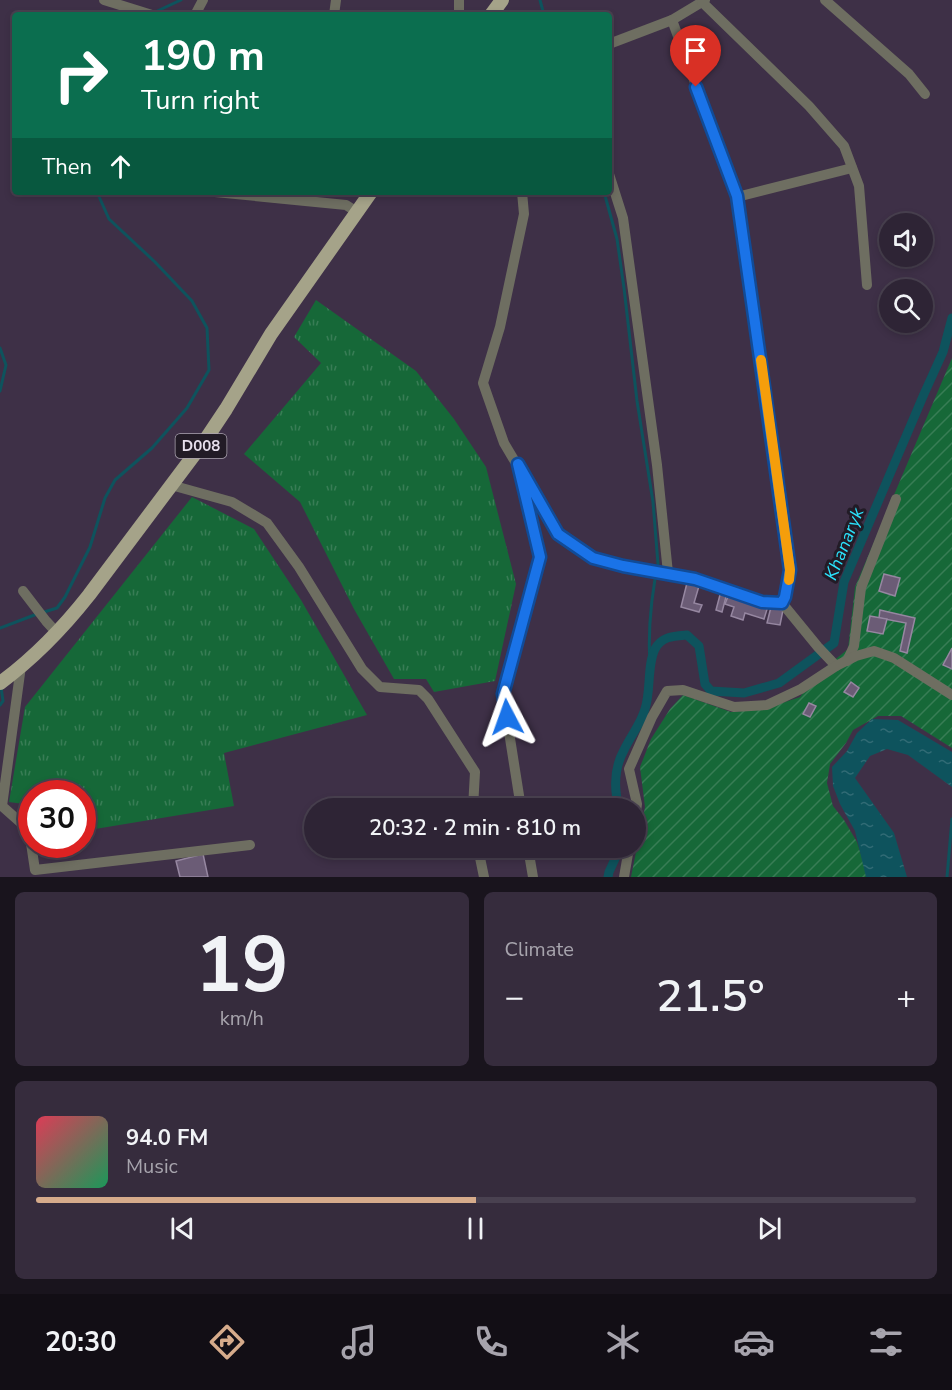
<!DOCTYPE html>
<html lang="en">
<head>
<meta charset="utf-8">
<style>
  :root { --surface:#2e2435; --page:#362c3d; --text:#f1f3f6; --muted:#a7a4ad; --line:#494150; --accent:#d6ab8b }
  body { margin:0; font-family:"Nunito Sans",sans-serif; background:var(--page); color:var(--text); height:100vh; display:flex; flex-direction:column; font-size:22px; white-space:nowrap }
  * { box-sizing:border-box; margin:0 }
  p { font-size:20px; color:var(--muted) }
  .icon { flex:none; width:33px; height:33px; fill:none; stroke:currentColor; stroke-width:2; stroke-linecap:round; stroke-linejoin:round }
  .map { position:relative; height:877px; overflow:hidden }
  .side { display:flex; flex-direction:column; gap:15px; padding:15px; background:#19141d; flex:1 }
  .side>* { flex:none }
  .hud { position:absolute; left:12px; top:12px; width:600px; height:183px; border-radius:6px; box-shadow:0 3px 9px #0003,0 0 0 2px var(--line); background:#0b6e4f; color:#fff; overflow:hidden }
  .fabs { position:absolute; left:879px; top:213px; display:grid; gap:12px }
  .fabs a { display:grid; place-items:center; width:54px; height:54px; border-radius:50%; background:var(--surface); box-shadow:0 3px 9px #0003,0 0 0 2px var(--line); font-size:30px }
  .speed { position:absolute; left:18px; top:780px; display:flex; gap:12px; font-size:30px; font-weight:700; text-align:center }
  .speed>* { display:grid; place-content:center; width:78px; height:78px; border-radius:50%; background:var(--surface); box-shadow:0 3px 9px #0003,0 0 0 2px var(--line); line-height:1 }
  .speed .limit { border:9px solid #d22; background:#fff; color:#111 }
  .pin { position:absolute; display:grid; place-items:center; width:51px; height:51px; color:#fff; margin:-62px -26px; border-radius:50% 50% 50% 0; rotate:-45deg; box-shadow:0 0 6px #0007 }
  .pin .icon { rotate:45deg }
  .me { position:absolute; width:66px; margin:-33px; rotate:356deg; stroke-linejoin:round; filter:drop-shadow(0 0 4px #0008) }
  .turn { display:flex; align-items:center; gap:21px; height:126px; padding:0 30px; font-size:27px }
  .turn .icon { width:78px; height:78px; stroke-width:2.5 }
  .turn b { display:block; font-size:42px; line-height:51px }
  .then { display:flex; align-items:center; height:57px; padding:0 30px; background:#0003; gap:12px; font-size:22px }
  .big { font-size:45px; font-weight:600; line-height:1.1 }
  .side .card { flex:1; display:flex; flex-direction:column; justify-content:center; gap:9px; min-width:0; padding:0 21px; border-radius:9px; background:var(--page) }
  .side .dial { align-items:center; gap:0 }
  .dial b { font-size:78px; line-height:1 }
  .song { display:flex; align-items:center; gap:18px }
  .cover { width:72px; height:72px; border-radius:9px; background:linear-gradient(135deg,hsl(350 70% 55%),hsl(150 70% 35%)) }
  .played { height:6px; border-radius:3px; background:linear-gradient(90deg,var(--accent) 50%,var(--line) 50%) }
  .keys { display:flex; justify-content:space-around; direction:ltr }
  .heat { display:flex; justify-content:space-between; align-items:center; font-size:33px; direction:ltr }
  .side .tiles { flex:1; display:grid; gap:15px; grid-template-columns:1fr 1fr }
  .card:last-child { grid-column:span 2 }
  .trip { position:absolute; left:304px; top:798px; width:342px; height:60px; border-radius:30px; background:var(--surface); box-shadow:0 3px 9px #0003,0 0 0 2px var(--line); font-weight:600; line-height:60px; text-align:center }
  .tab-bar { display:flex; height:96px; justify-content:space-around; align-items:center; background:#120e15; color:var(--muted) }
  .tab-bar .icon { width:42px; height:42px }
  .tab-bar .active { color:var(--accent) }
  .tab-bar b { font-size:27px; color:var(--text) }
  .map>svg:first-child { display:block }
</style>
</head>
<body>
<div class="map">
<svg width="952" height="877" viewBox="0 0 952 877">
  <defs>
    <pattern id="grass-tufts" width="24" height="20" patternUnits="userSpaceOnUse" patternTransform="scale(1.5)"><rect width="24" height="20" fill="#166838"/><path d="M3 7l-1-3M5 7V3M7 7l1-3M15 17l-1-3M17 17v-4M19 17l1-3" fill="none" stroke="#387d55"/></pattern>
    <pattern id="garden-furrows" width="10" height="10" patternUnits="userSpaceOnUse" patternTransform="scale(1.5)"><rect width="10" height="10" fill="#166838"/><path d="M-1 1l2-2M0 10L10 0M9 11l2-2" fill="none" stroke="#387d55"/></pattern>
    <pattern id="water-ripples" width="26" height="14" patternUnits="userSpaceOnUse" patternTransform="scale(1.5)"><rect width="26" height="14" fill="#0e535d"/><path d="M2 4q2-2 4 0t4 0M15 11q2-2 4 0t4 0" fill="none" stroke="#316b75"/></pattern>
  </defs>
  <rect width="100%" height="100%" fill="#3e3047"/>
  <g fill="url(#grass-tufts)">
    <polygon points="316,300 416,371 454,419 486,467 516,584 495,681 434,692 426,679 394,679 354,609 300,502 244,454 321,363 294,337"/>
    <polygon points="192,497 254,529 301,600 367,715 224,753 234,806 83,831 82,794 32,794 31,805 9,802 25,707"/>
  </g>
  <polygon fill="url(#garden-furrows)" points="952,358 952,748 901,716 878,716 853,730 846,743 830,764 827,783 833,806 844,820 857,842 868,877 631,877 645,807 640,767 651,739 670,709 683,695 731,712 764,709 800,697 815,676 848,649 855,587"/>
  <polygon fill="url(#water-ripples)" points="872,719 898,720 952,752 952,787 908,755 887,749 870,756 855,778 894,833 907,877 866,877 855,831 840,804 833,786 832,767 847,751 857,733"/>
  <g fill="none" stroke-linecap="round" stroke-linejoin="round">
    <g stroke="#0e535d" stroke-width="3">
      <polyline points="540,0 544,15"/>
      <polyline points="153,13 181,0"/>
      <polyline points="604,192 617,239 624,288 637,401 653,502 658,564"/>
      <polyline points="0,348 6,365 0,391"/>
      <polyline points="44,612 57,608 65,597 90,547 105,498 115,480 152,448 187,408 209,370 207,328 192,301 155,262 109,219 97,192"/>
      <polyline points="0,628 37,614"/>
      <path d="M650,666C648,637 650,609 655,579"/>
      <polyline points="0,705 3,701 1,687"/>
      <polyline points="947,877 952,819"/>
    </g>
    <g stroke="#0e535d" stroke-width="9">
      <path d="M619,808C614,789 614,768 624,750C631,735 641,724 645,709C651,691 647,665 655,649C662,636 674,636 687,635L699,646L705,684L711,691L744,693L779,683L834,643L844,582L924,394L943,352L952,318"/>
      <polyline points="608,877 609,872 620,848"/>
    </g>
  </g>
  <g fill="#6b5c76" stroke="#9687a1" stroke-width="1.5">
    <polygon points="884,574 900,578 895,596 879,591"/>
    <polygon points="687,583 699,586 694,603 702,605 699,612 681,607"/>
    <polygon points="721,591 727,593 722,612 716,610"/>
    <polygon points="729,594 768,606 764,619 745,613 743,620 731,616 734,607 725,604"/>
    <polygon points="771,607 783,610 780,625 767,623"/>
    <polygon points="880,610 915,618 907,653 900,651 906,623 879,618"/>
    <polygon points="870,616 887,619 883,634 867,631"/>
    <polygon points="952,648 952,669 943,665"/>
    <polygon points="851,682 859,688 853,697 844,692"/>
    <polygon points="809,703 816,706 810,717 803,714"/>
    <polygon points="203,854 208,877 180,877 176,861"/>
  </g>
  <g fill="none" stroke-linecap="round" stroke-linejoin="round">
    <g stroke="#6e6e61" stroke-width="10">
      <polyline points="104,0 152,15"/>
      <polyline points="702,0 702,2 672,20 737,197 791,570 785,597 782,603"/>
      <polyline points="705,0 702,2 809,106 844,146 859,186 867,285"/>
      <polyline points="825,0 909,74 925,94"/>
      <polyline points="195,15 203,0"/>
      <polyline points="334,15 336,0"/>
      <polyline points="459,15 459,0"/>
      <polyline points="609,44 672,20"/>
      <polyline points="609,174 623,218 657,465 668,573"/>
      <polyline points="215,192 346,205 357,212"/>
      <polyline points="522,192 524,214 500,327 483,383 504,443 558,534 593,558 623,566 695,579 762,602 782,603"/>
      <polyline points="737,197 852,168"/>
      <polyline points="520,476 540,557 503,694 521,808"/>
      <polyline points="171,485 232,502 267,523 299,567 362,669 380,687 419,690 428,699 475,772 473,808"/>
      <polyline points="23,591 46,621 57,633"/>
      <polyline points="782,603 818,647 836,666"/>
      <polyline points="847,661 854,646 861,588 896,499"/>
      <polyline points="21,666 2,806 29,830 35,870 250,845"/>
      <polyline points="636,811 637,804 629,769 652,717 667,691 683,690 734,707 767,705 801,689 836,666 856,656 874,651 894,658 952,695"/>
      <polyline points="478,848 484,877"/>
      <polyline points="528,848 533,877"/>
      <polyline points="624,877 629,848"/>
    </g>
    <g stroke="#a5a389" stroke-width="14">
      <polyline points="491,15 502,0"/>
      <path d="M0,683C34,658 63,628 89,595L206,439L226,409L271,334L371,192"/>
    </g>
  </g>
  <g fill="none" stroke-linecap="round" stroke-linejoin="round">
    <defs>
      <polyline id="route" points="507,717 503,694 540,557 518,464 558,534 593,558 623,566 695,579 762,602 782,603 785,597 790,570 737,196 696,87"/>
    </defs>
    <use href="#route" stroke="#114b97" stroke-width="15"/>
    <use href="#route" stroke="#1a73e8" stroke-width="10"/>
    <polyline stroke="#f59e0b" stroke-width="10" points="761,360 790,570 789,580"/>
  </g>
  <g text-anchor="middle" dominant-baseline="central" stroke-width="6" stroke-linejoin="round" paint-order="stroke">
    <rect fill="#221b26" stroke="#aca4b1" stroke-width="1.5" x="175.5" y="434" width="51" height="24" rx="4.5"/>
    <g font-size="15" font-weight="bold" fill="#e7dfed">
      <text x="201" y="446">D008</text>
    </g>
    <g font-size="18" font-style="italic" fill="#2be2fc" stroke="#221b26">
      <text transform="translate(844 544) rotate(-68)">Khanaryk</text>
    </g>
  </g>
</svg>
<div class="fabs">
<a><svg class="icon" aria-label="sound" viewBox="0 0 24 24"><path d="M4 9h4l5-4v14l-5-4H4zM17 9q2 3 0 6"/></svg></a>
<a><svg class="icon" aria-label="search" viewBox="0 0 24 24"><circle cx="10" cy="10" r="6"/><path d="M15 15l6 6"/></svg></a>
</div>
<div class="speed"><div class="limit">30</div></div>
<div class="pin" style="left:696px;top:87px;background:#d93025"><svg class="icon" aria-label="arrive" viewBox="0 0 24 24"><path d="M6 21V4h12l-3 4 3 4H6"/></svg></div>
<svg class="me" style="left:507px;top:717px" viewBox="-20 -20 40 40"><path d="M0-17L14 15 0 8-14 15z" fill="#1a73e8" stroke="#fff" stroke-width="4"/></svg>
<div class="trip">20:32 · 2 min · 810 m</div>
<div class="hud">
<div class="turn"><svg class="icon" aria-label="right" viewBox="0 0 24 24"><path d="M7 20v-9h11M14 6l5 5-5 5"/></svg><div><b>190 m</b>Turn right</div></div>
<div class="then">Then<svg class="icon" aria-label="ahead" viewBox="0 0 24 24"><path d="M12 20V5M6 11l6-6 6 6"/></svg></div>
</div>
</div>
<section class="side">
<div class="tiles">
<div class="card dial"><b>19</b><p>km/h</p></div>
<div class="card"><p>Climate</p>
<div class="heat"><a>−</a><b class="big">21.5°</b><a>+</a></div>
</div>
<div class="card">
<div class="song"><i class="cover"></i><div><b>94.0 FM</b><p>Music</p></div></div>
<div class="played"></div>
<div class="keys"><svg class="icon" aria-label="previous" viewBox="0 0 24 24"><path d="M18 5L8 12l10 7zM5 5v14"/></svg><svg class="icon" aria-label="pause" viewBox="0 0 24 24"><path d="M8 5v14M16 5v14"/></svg><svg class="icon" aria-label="next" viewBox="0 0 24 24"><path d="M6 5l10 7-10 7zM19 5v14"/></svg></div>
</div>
</div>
</section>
<nav class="tab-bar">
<b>20:30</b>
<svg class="icon active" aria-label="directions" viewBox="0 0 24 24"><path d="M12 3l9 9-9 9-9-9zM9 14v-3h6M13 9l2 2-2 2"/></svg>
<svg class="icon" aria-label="music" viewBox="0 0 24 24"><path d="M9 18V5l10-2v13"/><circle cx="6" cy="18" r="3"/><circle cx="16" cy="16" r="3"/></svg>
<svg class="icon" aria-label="phone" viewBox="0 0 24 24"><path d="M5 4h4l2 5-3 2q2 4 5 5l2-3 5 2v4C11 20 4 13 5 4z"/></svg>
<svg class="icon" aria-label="climate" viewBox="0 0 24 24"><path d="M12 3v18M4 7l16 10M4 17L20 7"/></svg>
<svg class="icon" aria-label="car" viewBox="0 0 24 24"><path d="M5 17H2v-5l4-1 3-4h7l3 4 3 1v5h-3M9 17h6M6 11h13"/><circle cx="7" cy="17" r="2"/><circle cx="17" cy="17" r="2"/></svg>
<svg class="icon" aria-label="filters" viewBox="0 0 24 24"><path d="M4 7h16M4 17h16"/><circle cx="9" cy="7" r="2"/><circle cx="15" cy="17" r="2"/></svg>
</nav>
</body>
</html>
